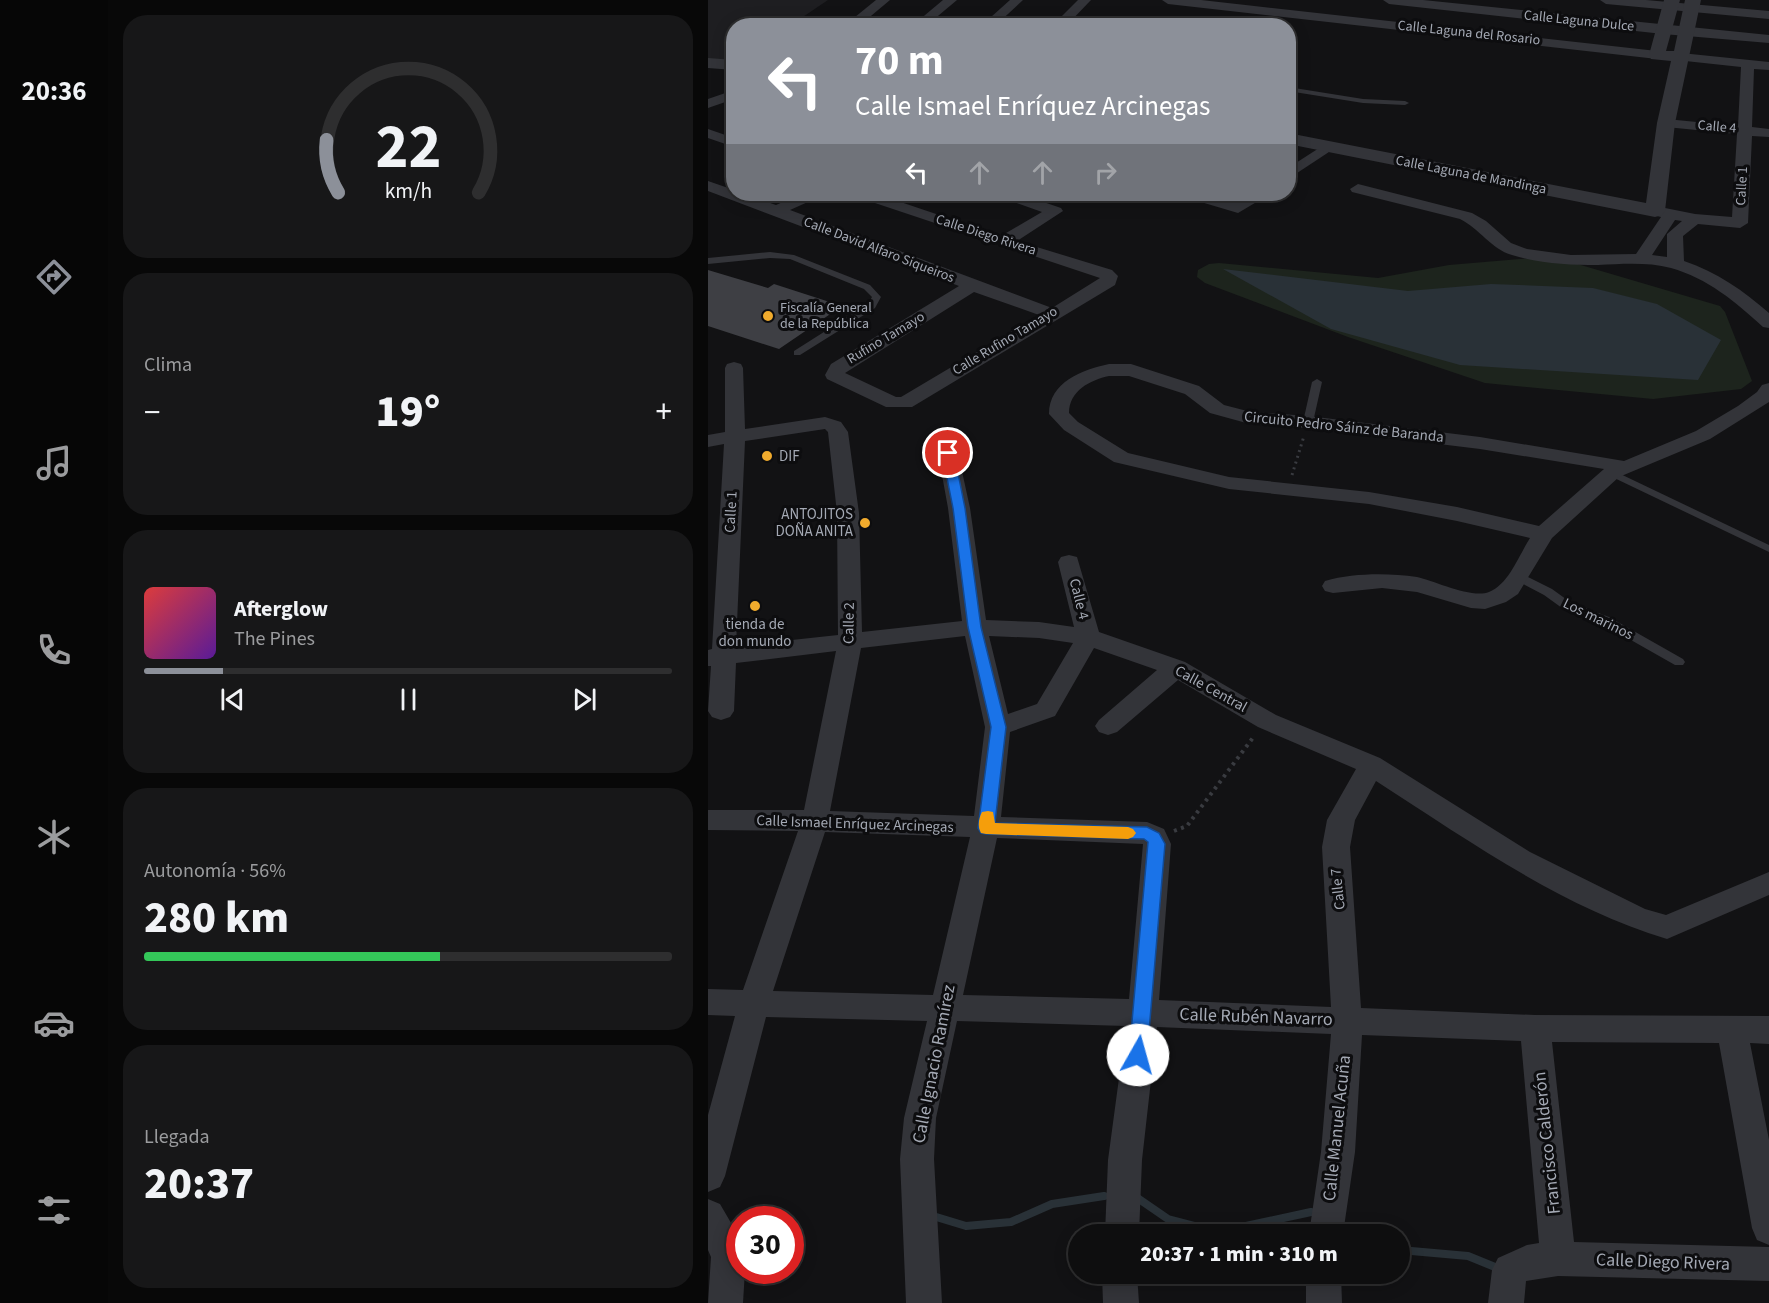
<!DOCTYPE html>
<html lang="es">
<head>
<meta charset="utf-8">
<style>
  :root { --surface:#0e0e0f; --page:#171718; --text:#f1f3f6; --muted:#9b9c9e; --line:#2e2e2f; --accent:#8c9099 }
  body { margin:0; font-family:"Source Sans 3",sans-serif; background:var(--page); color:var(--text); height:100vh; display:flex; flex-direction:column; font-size:22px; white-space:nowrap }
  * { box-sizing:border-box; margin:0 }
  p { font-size:20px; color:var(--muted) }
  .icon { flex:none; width:33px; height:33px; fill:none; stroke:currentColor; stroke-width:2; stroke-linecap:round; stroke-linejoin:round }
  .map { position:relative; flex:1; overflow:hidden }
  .drawer { display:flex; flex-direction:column; gap:15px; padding:15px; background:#080808; width:600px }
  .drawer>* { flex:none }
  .top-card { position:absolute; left:18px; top:18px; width:570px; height:183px; border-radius:24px; box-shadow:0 3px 15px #0003,0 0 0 2px var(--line); background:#8c9099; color:#fff; overflow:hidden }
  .speed { position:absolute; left:18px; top:1206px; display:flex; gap:12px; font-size:30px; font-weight:700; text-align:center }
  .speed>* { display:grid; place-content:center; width:78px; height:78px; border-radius:50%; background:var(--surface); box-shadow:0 3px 15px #0003,0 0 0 2px var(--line); line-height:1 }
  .speed .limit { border:9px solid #d22; background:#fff; color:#111 }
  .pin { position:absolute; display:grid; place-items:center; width:51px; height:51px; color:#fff; margin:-26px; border:3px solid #fff; border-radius:50%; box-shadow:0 2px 6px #0007 }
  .me { position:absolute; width:66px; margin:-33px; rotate:7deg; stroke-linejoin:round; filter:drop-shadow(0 0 4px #0008) }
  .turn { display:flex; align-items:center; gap:21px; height:126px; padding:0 30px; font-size:27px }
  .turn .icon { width:78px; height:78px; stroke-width:2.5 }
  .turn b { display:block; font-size:42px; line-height:51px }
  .lanes { display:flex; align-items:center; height:57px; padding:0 30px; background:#0003; justify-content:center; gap:30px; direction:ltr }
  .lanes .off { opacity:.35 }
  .big { font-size:45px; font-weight:800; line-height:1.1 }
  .drawer .widget { flex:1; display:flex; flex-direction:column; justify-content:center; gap:9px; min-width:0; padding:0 21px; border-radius:24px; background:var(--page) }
  .drawer .dial { align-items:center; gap:0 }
  .dial svg { height:156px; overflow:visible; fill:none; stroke:var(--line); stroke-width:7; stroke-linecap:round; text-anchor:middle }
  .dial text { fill:var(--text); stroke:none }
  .song { display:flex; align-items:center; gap:18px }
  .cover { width:72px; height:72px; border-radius:9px; background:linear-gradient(135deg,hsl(0 70% 55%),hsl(270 70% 35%)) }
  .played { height:6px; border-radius:3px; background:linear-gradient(90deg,var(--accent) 15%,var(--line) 15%) }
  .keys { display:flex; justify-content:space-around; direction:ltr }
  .heat { display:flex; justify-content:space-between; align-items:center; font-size:33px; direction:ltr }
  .charge { height:9px; border-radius:4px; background:linear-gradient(90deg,#34c759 56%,var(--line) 0) }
  .trip { position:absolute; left:360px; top:1224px; width:342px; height:60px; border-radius:30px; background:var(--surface); box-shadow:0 3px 15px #0003,0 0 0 2px var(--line); font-weight:800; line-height:60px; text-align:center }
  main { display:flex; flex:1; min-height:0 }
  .menu { display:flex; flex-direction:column; width:108px; justify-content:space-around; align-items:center; background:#060606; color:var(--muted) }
  .menu .icon { width:42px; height:42px }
  .menu .active { color:var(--accent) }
  .menu b { font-size:27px; color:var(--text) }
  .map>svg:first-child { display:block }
</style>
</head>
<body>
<main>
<nav class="menu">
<b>20:36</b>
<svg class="icon active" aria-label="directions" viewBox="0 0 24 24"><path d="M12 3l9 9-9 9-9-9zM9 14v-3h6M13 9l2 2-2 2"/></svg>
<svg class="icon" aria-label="music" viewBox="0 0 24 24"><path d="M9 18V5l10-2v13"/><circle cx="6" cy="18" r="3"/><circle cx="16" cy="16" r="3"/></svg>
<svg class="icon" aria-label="phone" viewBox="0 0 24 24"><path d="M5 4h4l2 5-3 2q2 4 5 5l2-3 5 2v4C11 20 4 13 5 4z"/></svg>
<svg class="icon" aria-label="climate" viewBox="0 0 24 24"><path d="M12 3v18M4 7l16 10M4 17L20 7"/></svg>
<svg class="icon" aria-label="car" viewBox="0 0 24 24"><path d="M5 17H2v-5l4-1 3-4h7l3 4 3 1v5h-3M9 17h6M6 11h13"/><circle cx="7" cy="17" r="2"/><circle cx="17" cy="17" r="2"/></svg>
<svg class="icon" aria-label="filters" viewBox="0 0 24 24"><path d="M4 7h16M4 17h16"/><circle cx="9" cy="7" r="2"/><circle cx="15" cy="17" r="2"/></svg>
</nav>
<section class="drawer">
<div class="widget dial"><svg viewBox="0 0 100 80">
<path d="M14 69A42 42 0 1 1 86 69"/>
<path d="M14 69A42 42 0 0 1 8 42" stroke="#8c9099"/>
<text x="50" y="56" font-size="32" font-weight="700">22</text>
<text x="50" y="72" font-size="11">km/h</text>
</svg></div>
<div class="widget"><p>Clima</p>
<div class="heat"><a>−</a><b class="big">19°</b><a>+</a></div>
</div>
<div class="widget">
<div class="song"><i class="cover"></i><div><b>Afterglow</b><p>The Pines</p></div></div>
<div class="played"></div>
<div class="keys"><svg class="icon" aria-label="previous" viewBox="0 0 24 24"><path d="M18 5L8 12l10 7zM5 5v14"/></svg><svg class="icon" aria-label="pause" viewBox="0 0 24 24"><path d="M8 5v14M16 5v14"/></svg><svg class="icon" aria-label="next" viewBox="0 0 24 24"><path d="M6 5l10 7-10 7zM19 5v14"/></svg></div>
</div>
<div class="widget"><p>Autonomía · 56%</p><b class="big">280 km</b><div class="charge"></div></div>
<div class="widget"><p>Llegada</p><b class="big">20:37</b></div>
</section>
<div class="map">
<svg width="1061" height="1303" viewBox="0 0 1061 1303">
  <rect width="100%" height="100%" fill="#121214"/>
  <polygon fill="#1e1e21" points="0,0 120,0 83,25 26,26 25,63 0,61"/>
  <polygon fill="#1d241d" points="836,257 849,258 1012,306 1017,312 1044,381 1033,389 945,399 777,383 640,337 497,283 489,277 490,270 501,264 511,263 670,278 741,265"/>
  <polygon fill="#293137" points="515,269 700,291 783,284 885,288 949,304 1013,340 990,380 752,365 623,329"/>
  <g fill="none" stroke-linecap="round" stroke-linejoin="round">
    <g stroke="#293137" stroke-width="8">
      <polyline points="428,1197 460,1219 510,1232 603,1212"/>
      <polyline points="225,1216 258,1226 303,1222 344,1204 396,1196"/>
      <polyline points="692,1250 760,1256 787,1267 789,1273"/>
    </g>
  </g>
  <polygon fill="#3e3f44" points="0,270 60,288 66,284 134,306 71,349 0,326"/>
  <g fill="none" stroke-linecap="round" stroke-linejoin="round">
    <polyline stroke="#393b40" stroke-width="3" stroke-dasharray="2 4" stroke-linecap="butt" points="584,475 596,436"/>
    <polyline stroke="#393b40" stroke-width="4" stroke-dasharray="3 4.5" stroke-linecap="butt" points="466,831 479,826 547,735"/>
    <g fill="#333439" fill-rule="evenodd">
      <polygon points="580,87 655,99 697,101 701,103 697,105 655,103 580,91"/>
      <polygon points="62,252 86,255 162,285 173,297 167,308 92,355 86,355 86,351 160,304 164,297 156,289 82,259 62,258 0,264 0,258"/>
      <polygon points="609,379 614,382 605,422 600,425 595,422 604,382"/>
      <polygon points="904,470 1061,545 1061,552 900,475 899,473 900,471"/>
      <polygon points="808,571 844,589 862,602 901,617 975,659 977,662 975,665 967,665 893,623 854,608 836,595 804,578 802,575"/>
    </g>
    <g fill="#333439" fill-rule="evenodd">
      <polygon points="168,0 182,0 151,26 136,26"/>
      <polygon points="235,0 249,0 218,26 204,26"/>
      <polygon points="302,0 315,0 287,26 273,26"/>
      <polygon points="370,0 383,0 358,26 344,26"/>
      <polygon points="454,0 493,0 949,51 956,55 949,59 460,4"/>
      <polygon points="675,0 715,0 1061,35 1061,43 955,34 681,4"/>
      <polygon points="892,0 938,0 1061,11 1061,19 898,4"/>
      <path d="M973,53L1061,62V70L1046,69L1044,127L1061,129V137L1044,136L1040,223L1032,228L990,224L975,236L976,261C1009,272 1036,291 1061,313V328L1055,327C1028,302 999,278 963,268C940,262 914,264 890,265C861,265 833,264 804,255C783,249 772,229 752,219L644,192L642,189L650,184L764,213L778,221L803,243L819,249L863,255L928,254L953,217L941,214L939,211L947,206L987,214L1024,217L1029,134L958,127L951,123L958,119L1030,126L1033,67L968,60L966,57L968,54ZM967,220L974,221L959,234V257L944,255Z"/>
      <polygon points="26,90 26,99 0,108 0,99"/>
      <polygon points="0,129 26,138 26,147 0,138"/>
      <polygon points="619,143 626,147 624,150 580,179 580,168"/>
      <path d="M0,181L26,190V194H36L68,205L93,194H113L111,197L82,210L344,308L392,278L149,197L147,194H169L293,236L334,212L292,197L290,194H312L353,208L355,211L309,241L404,270L410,276L407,285L204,407H178L119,379L117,375L123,364L251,286L0,191ZM266,292L331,315L193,397H188L137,373Z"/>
      <polygon points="474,194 497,194 528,202 544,194 562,194 530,213 476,197"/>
      <path d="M26,362L33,364L35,368L37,429L117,417L133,422L140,432L151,513L154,632L254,621L240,508L230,453L233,449H247L250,453L262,508L278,620L331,622L366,627L350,562L353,557L361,555L369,557L391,632L477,662L568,715L672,758L822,852L937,909L958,915L1061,872V895L959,939C853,907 760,840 668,781L647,820L642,847L653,1008L827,1015L1061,1016V1044L1042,1043L1061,1140V1245L1049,1240L1044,1228L1011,1043L844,1042L866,1242L1061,1247V1281L850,1276L818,1281L816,1303H780L784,1270L790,1258L819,1245L831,1243L813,1041L654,1035L647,1152L635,1234H601L613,1152L623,1034L449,1027L434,1160L431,1234H397L400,1160L418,1026L249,1021L228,1118L226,1159L234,1303H198L192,1159L196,1118L219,1021L58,1017L17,1176L12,1187L0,1192V1115L27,1016L0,1015V989L35,990L90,831L0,830V810H96L128,651L28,663L26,711L22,717L13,720L4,717L0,711L3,666H0V650L4,649L16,444L0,447V435L17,432V368L19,364ZM117,429L120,432L129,513L130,635L28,646L37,441ZM257,636L277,727L266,816L122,811L153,648ZM281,636L331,638L365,643L329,704L300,714ZM386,648L449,670L391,720L387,726L391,732L400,735L409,732L470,680L550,727L648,769L619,820L614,847L623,1007L451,1000L463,844L456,829L439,822L293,817L302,732L347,716ZM117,832L262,837L225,995L65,991ZM289,838L435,844L421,999L255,995Z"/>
      <path d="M401,364H423L491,386L516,405L543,412L600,416L772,437L916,461L988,431L1030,406L1049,392L1054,385L1061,383V402L1002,439L911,477L844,538L810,594L798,602L777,609L763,608L709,592L674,588L625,593L617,591L614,586L617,581C646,573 679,573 709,577C727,581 764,599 781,592C801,584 811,555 822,538L749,521L661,504L521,489L406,462L356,430L341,414C341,382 374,370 401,364ZM401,376H421L477,394L502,413L542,424L600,428L772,449L896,469L831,526L749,507L661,492L521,477L420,453L370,422L361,413C361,391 382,380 401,376Z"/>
      <polygon points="0,1199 12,1204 26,1228 32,1240 32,1270 37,1270 35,1303 0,1303 3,1257 0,1250"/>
      <polygon points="394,1274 429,1274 431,1303 395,1303"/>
      <polygon points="598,1274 633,1274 634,1303 598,1303"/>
    </g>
    <g fill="#333439" fill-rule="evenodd">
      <polygon points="956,0 972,0 958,51 966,51 977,0 993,0 967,123 957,211 954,215 947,217 580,144 580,133 938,203 949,123 963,61 943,59 941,55"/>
      <polygon points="0,58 26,60 26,70 0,68"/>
    </g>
  </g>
  <polygon fill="#1a73e8" stroke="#114b97" stroke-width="1.5" points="240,450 246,453 257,508 273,627 298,727 287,823 439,827 451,833 457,844 439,1055 436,1060 430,1063 423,1060 421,1055 440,842 436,839 278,834 273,833 270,828 283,727 260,627 245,508 234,453"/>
  <path fill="#f59e0b" d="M280,811L285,812L287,823L420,827L425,829L428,833L425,837L420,839L278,834L273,833C269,826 271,818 274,812Z"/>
  <g fill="#f1ab2d" stroke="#0d0d0f" stroke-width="2">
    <circle cx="60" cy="316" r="6"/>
    <circle cx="59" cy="456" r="6"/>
    <circle cx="157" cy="523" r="6"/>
    <circle cx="47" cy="606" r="6"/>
  </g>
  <g text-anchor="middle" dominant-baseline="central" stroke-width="6" stroke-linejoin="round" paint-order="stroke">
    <g font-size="14" fill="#a4a9b4" stroke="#0d0d0f">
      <text transform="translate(871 21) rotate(6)">Calle Laguna Dulce</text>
      <text transform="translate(761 33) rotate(6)">Calle Laguna del Rosario</text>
      <text transform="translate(1009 127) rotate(5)">Calle 4</text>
      <text transform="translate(763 175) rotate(11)">Calle Laguna de Mandinga</text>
      <text transform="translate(1034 186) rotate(-87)">Calle 1</text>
      <text transform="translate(278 235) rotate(18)">Calle Diego Rivera</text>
      <text transform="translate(171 250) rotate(21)">Calle David Alfaro Siqueiros</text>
      <text transform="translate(178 338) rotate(-31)">Rufino Tamayo</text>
      <text transform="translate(297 341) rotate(-31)">Calle Rufino Tamayo</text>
    </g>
    <g font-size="14" fill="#a4a9b4" stroke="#0d0d0f" text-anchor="start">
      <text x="72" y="308">Fiscalía General<tspan x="72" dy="16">de la República</tspan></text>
    </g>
    <g font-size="15" fill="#a4a9b4" stroke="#0d0d0f">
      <text transform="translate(636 427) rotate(6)">Circuito Pedro Sáinz de Baranda</text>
      <text transform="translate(23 512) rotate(-87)">Calle 1</text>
      <text transform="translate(371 599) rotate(76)">Calle 4</text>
      <text transform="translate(890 619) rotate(26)">Los marinos</text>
      <text transform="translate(141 623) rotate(-89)">Calle 2</text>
      <text transform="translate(503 689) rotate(29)">Calle Central</text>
      <text transform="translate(147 824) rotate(2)">Calle Ismael Enríquez Arcinegas</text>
      <text transform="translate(630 889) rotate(-96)">Calle 7</text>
    </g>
    <g font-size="15" fill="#a4a9b4" stroke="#0d0d0f" text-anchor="start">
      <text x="71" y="456">DIF</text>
      <text x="145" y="514" text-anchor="end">ANTOJITOS<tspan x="145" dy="17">DOÑA ANITA</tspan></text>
      <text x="47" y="624" text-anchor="middle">tienda de<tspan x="47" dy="17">don mundo</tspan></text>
    </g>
    <g font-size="18" fill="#a4a9b4" stroke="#0d0d0f">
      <text transform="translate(548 1017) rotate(2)">Calle Rubén Navarro</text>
      <text transform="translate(226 1064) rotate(-79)">Calle Ignacio Ramírez</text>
      <text transform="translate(629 1128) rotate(-84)">Calle Manuel Acuña</text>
      <text transform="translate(839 1143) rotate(-96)">Francisco Calderón</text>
      <text transform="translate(955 1262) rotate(2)">Calle Diego Rivera</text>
    </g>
  </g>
</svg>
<div class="speed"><div class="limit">30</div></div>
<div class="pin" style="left:240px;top:453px;background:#d93025"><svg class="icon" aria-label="arrive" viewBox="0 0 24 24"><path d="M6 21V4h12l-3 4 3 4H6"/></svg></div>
<svg class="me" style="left:430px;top:1055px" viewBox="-20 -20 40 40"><circle r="19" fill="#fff"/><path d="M0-13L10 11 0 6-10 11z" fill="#1a73e8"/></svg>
<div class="trip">20:37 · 1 min · 310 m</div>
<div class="top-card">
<div class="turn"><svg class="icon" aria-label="left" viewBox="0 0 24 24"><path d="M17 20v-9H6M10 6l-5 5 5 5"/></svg><div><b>70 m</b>Calle Ismael Enríquez Arcinegas</div></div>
<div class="lanes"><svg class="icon" aria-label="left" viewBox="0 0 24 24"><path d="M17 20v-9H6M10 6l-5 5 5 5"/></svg><svg class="icon off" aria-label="ahead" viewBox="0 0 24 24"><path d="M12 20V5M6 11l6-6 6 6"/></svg><svg class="icon off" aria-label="ahead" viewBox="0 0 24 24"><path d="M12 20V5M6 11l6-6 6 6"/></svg><svg class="icon off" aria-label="right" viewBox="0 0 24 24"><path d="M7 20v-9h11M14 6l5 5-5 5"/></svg></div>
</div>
</div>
</main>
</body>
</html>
